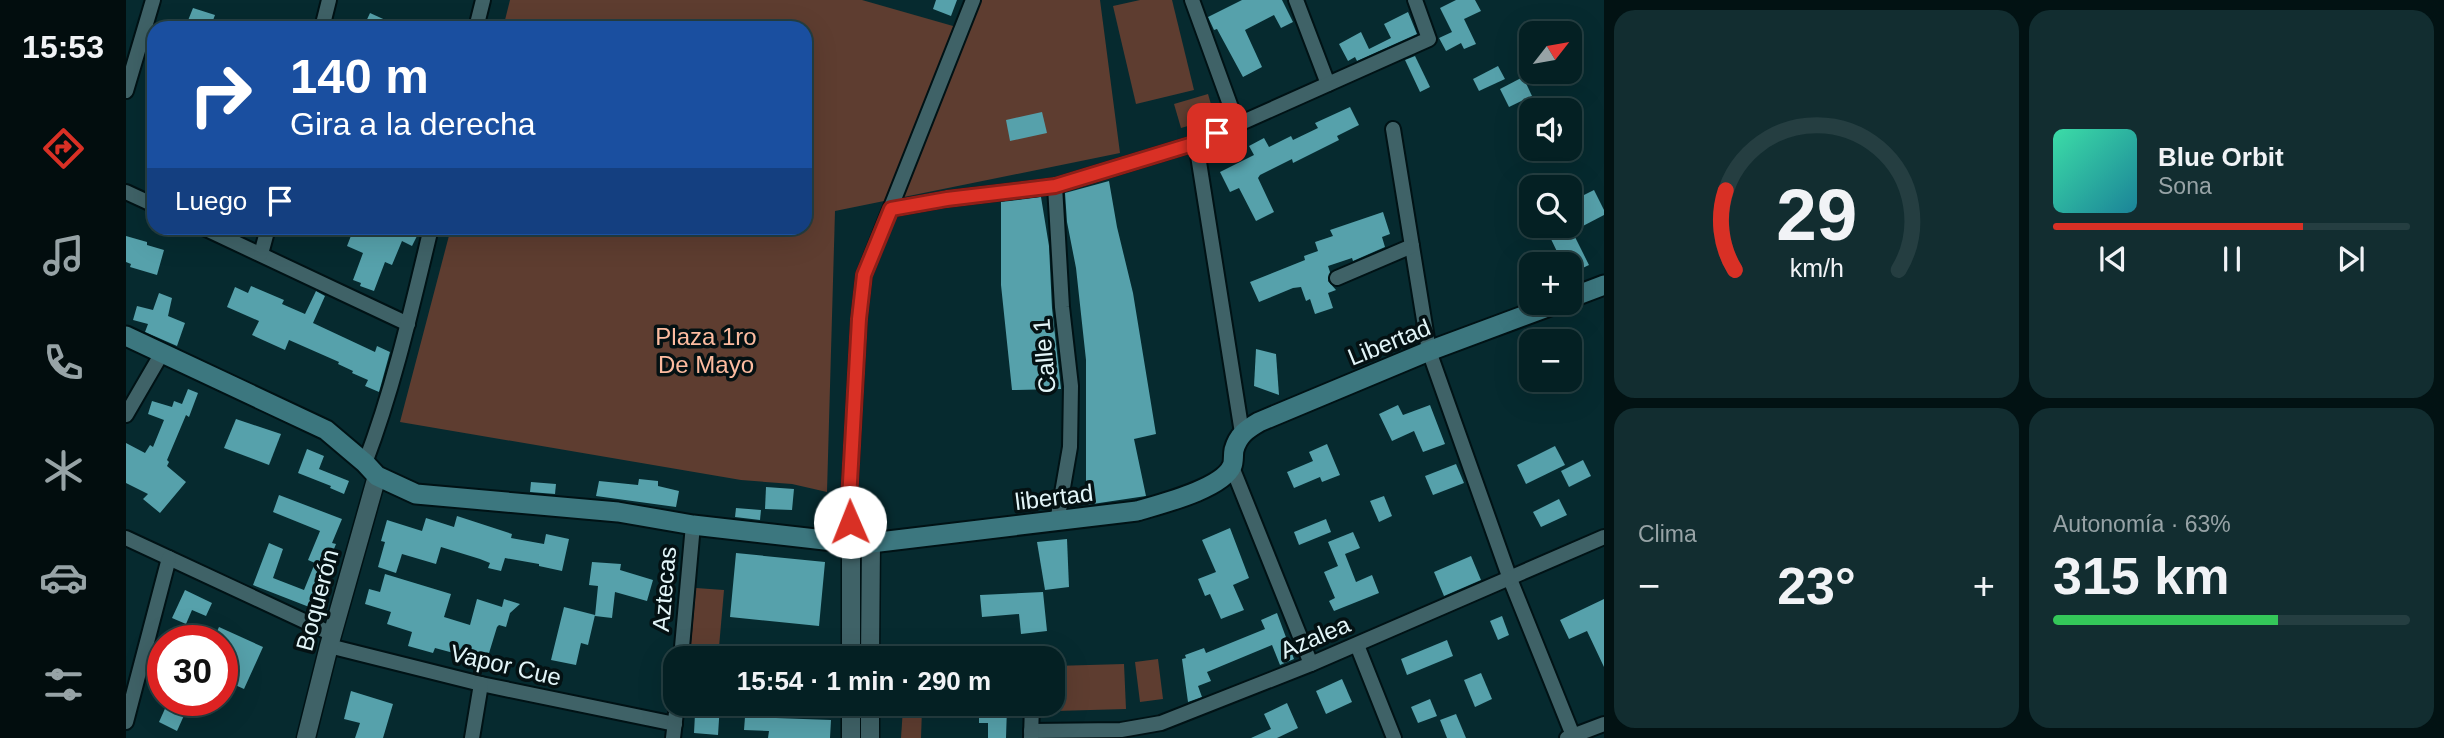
<!DOCTYPE html>
<html lang="es">
<head>
<meta charset="utf-8">
<style>
  :root { --surface:#042023; --page:#122d30; --text:#f1f3f6; --muted:#97a3a6; --line:#253e41; --accent:#d93025 }
  body { margin:0; font-family:Arial,sans-serif; background:var(--page); color:var(--text); height:100vh; display:flex; flex-direction:column; font-size:26px; white-space:nowrap }
  * { box-sizing:border-box; margin:0 }
  p { font-size:23px; color:var(--muted) }
  .icon { flex:none; width:38px; height:38px; fill:none; stroke:currentColor; stroke-width:2; stroke-linecap:round; stroke-linejoin:round }
  .map { position:relative; flex:1; overflow:hidden }
  .panel { display:flex; flex-direction:column; gap:10px; padding:10px; background:#021213; width:840px }
  .panel>* { flex:none }
  .top-card { position:absolute; left:21px; top:21px; width:665px; height:214px; border-radius:21px; box-shadow:0 7px 28px #0002,0 0 0 2px var(--line); background:#1a4fa0; color:#fff; overflow:hidden }
  .needle { width:46px; rotate:59deg }
  .tools { position:absolute; left:1393px; top:21px; display:grid; gap:14px }
  .tools a { display:grid; place-items:center; width:63px; height:63px; border-radius:14px; background:var(--surface); box-shadow:0 7px 28px #0002,0 0 0 2px var(--line); font-size:35px }
  .speed { position:absolute; left:21px; top:625px; display:flex; gap:14px; font-size:35px; font-weight:700; text-align:center }
  .speed>* { display:grid; place-content:center; width:91px; height:91px; border-radius:50%; background:var(--surface); box-shadow:0 7px 28px #0002,0 0 0 2px var(--line); line-height:1 }
  .speed .limit { border:10px solid #d22; background:#fff; color:#111 }
  .pin { position:absolute; display:grid; place-items:center; width:60px; height:60px; color:#fff; margin:-30px; border-radius:14px; box-shadow:0 4px 10px #0006 }
  .me { position:absolute; width:77px; margin:-38px; rotate:359deg; stroke-linejoin:round; filter:drop-shadow(0 0 5px #0008) }
  .turn { display:flex; align-items:center; gap:24px; height:147px; padding:0 28px; font-size:32px }
  .turn .icon { width:91px; height:91px; stroke-width:2.5 }
  .turn b { display:block; font-size:49px; line-height:60px }
  .then { display:flex; align-items:center; height:66px; padding:0 28px; background:#0003; gap:14px; font-size:26px }
  .big { font-size:52px; font-weight:700; line-height:1.1 }
  .panel .card { flex:1; display:flex; flex-direction:column; justify-content:center; gap:10px; min-width:0; padding:0 24px; border-radius:21px; background:var(--page) }
  .panel .dial { align-items:center; gap:0 }
  .dial svg { height:182px; overflow:visible; fill:none; stroke:var(--line); stroke-width:7; stroke-linecap:round; text-anchor:middle }
  .dial text { fill:var(--text); stroke:none }
  .song { display:flex; align-items:center; gap:21px }
  .cover { width:84px; height:84px; border-radius:10px; background:linear-gradient(135deg,hsl(160 70% 55%),hsl(190 70% 35%)) }
  .played { height:7px; border-radius:4px; background:linear-gradient(90deg,var(--accent) 70%,var(--line) 70%) }
  .keys { display:flex; justify-content:space-around; direction:ltr }
  .heat { display:flex; justify-content:space-between; align-items:center; font-size:38px; direction:ltr }
  .charge { height:10px; border-radius:5px; background:linear-gradient(90deg,#34c759 63%,var(--line) 0) }
  .panel .tiles { flex:1; display:grid; gap:10px; grid-template-columns:repeat(2,1fr) }
  .trip { position:absolute; left:537px; top:646px; width:402px; height:70px; border-radius:21px; background:var(--surface); box-shadow:0 7px 28px #0002,0 0 0 2px var(--line); font-weight:700; line-height:70px; text-align:center }
  main { display:flex; flex:1; min-height:0 }
  .menu { display:flex; flex-direction:column; width:126px; justify-content:space-around; align-items:center; background:#020d0e; color:var(--muted) }
  .menu .icon { width:49px; height:49px }
  .menu .active { color:var(--accent) }
  .menu b { font-size:32px; color:var(--text) }
  .map>svg:first-child { display:block }
</style>
</head>
<body>
<main>
<nav class="menu">
<b>15:53</b>
<svg class="icon active" aria-label="directions" viewBox="0 0 24 24"><path d="M12 3l9 9-9 9-9-9zM9 14v-3h6M13 9l2 2-2 2"/></svg>
<svg class="icon" aria-label="music" viewBox="0 0 24 24"><path d="M9 18V5l10-2v13"/><circle cx="6" cy="18" r="3"/><circle cx="16" cy="16" r="3"/></svg>
<svg class="icon" aria-label="phone" viewBox="0 0 24 24"><path d="M5 4h4l2 5-3 2q2 4 5 5l2-3 5 2v4C11 20 4 13 5 4z"/></svg>
<svg class="icon" aria-label="climate" viewBox="0 0 24 24"><path d="M12 3v18M4 7l16 10M4 17L20 7"/></svg>
<svg class="icon" aria-label="car" viewBox="0 0 24 24"><path d="M5 17H2v-5l4-1 3-4h7l3 4 3 1v5h-3M9 17h6M6 11h13"/><circle cx="7" cy="17" r="2"/><circle cx="17" cy="17" r="2"/></svg>
<svg class="icon" aria-label="filters" viewBox="0 0 24 24"><path d="M4 7h16M4 17h16"/><circle cx="9" cy="7" r="2"/><circle cx="15" cy="17" r="2"/></svg>
</nav>
<div class="map">
<svg width="1478" height="738" viewBox="0 0 1478 738">
  <rect width="100%" height="100%" fill="#062a2f"/>
  <g fill="#5e3d30">
    <polygon points="384,0 736,0 841,30 856,0 974,0 994,153 709,211 701,492 666,484 615,480 274,422 325,228 679,228 679,28 377,28"/>
    <polygon points="1014,0 1046,0 1068,90 1010,104 987,6"/>
    <polygon points="1082,94 1089,118 1055,128 1048,104"/>
    <polygon points="570,588 598,590 593,647 565,644"/>
    <polygon points="1032,659 1037,699 1014,702 1009,662"/>
    <polygon points="998,664 1000,709 930,711 928,666"/>
    <polygon points="777,708 796,709 795,738 775,738"/>
  </g>
  <g fill="#56a1ab">
    <polygon points="810,0 831,0 825,16 807,9"/>
    <polygon points="1116,0 1156,0 1167,22 1155,28 1148,15 1119,30 1136,67 1117,77 1091,29 1088,30 1082,17"/>
    <polygon points="1330,0 1349,0 1355,11 1338,19 1350,44 1338,49 1335,43 1320,51 1313,38 1326,32 1314,8"/>
    <polygon points="67,8 89,15 84,28 59,28"/>
    <polygon points="1282,12 1291,34 1231,61 1229,57 1222,61 1213,44 1235,32 1243,49 1265,38 1258,24"/>
    <polygon points="244,13 277,28 237,28"/>
    <polygon points="1289,56 1304,87 1294,92 1279,60"/>
    <polygon points="1372,66 1379,79 1353,91 1347,79"/>
    <polygon points="1397,77 1406,96 1383,107 1374,89"/>
    <polygon points="1224,107 1233,125 1211,136 1213,140 1167,163 1166,159 1134,175 1132,178 1148,212 1130,221 1113,188 1104,192 1094,172 1128,155 1123,146 1138,138 1143,147 1165,136 1167,140 1192,128 1189,123"/>
    <polygon points="916,112 921,133 884,141 880,120"/>
    <polygon points="983,181 991,227 1007,293 1030,434 1008,439 1020,496 960,505 960,360 950,268 941,222 939,193"/>
    <polygon points="1468,190 1478,210 1478,215 1455,227 1444,202"/>
    <polygon points="915,197 923,246 926,308 935,389 886,390 875,285 875,202"/>
    <polygon points="1257,212 1264,234 1256,237 1259,247 1227,261 1226,258 1202,266 1204,272 1202,281 1210,290 1202,293 1207,308 1189,314 1184,299 1180,301 1175,287 1167,288 1133,302 1124,282 1179,260 1178,256 1192,251 1189,242 1207,236 1204,230"/>
    <polygon points="1444,227 1463,265 1444,274 1444,264 1437,264 1424,237"/>
    <polygon points="228,228 295,228 286,246 276,241 266,265 259,262 248,291 234,286 235,283 227,280 237,253 221,246"/>
    <polygon points="0,236 21,242 21,245 38,250 31,275 4,267 5,264 0,262"/>
    <polygon points="125,286 158,300 156,304 179,314 190,291 199,296 187,323 249,352 251,346 264,352 253,392 239,386 242,380 226,373 227,371 212,364 213,362 163,340 159,350 126,335 133,321 101,307 109,287 122,293"/>
    <polygon points="33,293 46,298 42,316 59,323 51,346 19,332 22,324 7,320 11,306 27,310"/>
    <polygon points="1130,349 1150,354 1153,395 1128,386"/>
    <polygon points="62,389 72,393 63,417 60,415 41,460 43,462 41,466 60,482 34,513 17,499 22,494 0,483 0,443 19,453 24,445 27,447 38,420 22,414 26,401 46,407 48,401 56,404"/>
    <polygon points="1272,405 1277,415 1304,405 1319,444 1297,452 1288,431 1266,441 1253,414"/>
    <polygon points="110,419 155,434 143,465 98,448"/>
    <polygon points="1201,444 1214,475 1196,482 1194,477 1168,488 1161,472 1187,461 1183,452"/>
    <polygon points="1429,446 1439,465 1400,484 1391,465"/>
    <polygon points="181,449 198,456 193,469 223,481 218,494 204,488 205,486 172,473"/>
    <polygon points="1457,460 1465,476 1443,487 1435,471"/>
    <polygon points="1330,464 1338,483 1307,495 1299,476"/>
    <polygon points="513,479 532,481 532,486 553,491 550,507 470,496 473,481 512,485"/>
    <polygon points="405,482 430,484 429,494 404,492"/>
    <polygon points="640,487 668,489 666,510 639,509"/>
    <polygon points="153,495 216,519 206,543 210,544 193,586 204,591 196,612 127,585 143,543 157,549 147,578 178,590 189,563 182,560 194,531 147,512"/>
    <polygon points="1258,496 1266,516 1253,522 1244,501"/>
    <polygon points="1433,499 1441,515 1415,527 1407,512"/>
    <polygon points="610,508 635,510 634,520 609,517"/>
    <polygon points="331,516 386,534 385,538 418,544 420,534 443,539 436,571 413,566 413,564 379,558 375,571 362,568 364,563 354,559 315,547 310,564 276,554 270,573 252,567 259,542 255,541 261,520 296,531 300,518 328,527"/>
    <polygon points="1200,519 1205,532 1173,545 1168,532"/>
    <polygon points="1104,528 1123,578 1107,585 1118,610 1095,619 1084,594 1079,596 1072,579 1090,572 1076,540"/>
    <polygon points="1227,532 1234,548 1219,554 1230,582 1246,575 1253,593 1208,611 1203,601 1209,598 1198,572 1212,566 1202,542"/>
    <polygon points="941,539 943,587 919,590 911,542"/>
    <polygon points="610,553 699,562 693,626 604,617"/>
    <polygon points="1345,556 1355,580 1318,596 1308,572"/>
    <polygon points="466,562 495,564 494,570 527,580 521,601 489,592 486,618 469,616 472,586 463,585"/>
    <polygon points="259,574 325,594 318,617 344,625 351,599 376,607 378,599 394,604 384,613 380,627 373,625 371,627 360,663 350,660 348,664 334,660 335,655 309,648 307,653 282,646 286,632 261,624 265,612 239,604 243,589 254,592"/>
    <polygon points="59,590 86,603 80,616 66,610 60,624 46,618"/>
    <polygon points="917,592 921,631 895,634 893,614 856,617 854,595"/>
    <polygon points="1478,599 1478,667 1461,631 1443,639 1434,620"/>
    <polygon points="438,607 469,615 462,645 455,643 450,665 425,660"/>
    <polygon points="1151,613 1168,659 1154,665 1146,645 1081,672 1085,681 1072,686 1076,697 1062,702 1056,659 1060,658 1059,655 1078,648 1080,653 1139,629 1135,620"/>
    <polygon points="1376,616 1383,635 1372,640 1364,621"/>
    <polygon points="93,627 137,647 118,689 96,679 96,640 87,640"/>
    <polygon points="1321,640 1327,656 1281,675 1275,659"/>
    <polygon points="1355,673 1366,699 1349,707 1338,680"/>
    <polygon points="1216,679 1226,702 1200,714 1190,691"/>
    <polygon points="225,691 267,704 257,738 229,738 234,723 218,719"/>
    <polygon points="1304,699 1311,716 1292,723 1285,707"/>
    <polygon points="42,702 60,711 51,731 33,722"/>
    <polygon points="1161,703 1172,728 1151,738 1125,738 1145,729 1138,714"/>
    <polygon points="574,704 594,704 592,735 568,733 569,714 574,715"/>
    <polygon points="881,707 880,738 862,738 862,723 853,723 853,708"/>
    <polygon points="1330,714 1340,738 1321,738 1314,720"/>
    <polygon points="619,717 705,720 704,738 642,738 643,731 618,730"/>
  </g>
  <g fill="none" stroke-linecap="round" stroke-linejoin="round">
    <defs>
      <g id="minor">
        <polyline points="1066,0 1111,124"/>
        <polyline points="1170,0 1202,84"/>
        <polyline points="196,28 203,0"/>
        <polyline points="350,28 357,0"/>
        <polyline points="0,91 27,0"/>
        <polyline points="1267,129 1303,351 1384,579 1448,738"/>
        <polyline points="1070,143 1116,433"/>
        <polyline points="929,186 936,307 945,386 944,447 931,522"/>
        <polyline points="0,192 28,205"/>
        <polyline points="765,209 821,199 929,186 1070,143 1303,39 1289,0"/>
        <polyline points="78,228 282,324"/>
        <polyline points="135,254 142,228"/>
        <polyline points="1211,278 1286,246"/>
        <polyline points="0,415 36,353"/>
        <path d="M239,463C268,387 286,307 305,228"/>
        <polyline points="1106,467 1185,664"/>
        <polyline points="0,538 206,634"/>
        <polyline points="725,543 723,500 733,319 738,275 847,0"/>
        <polyline points="1231,645 1268,738"/>
        <polyline points="203,646 355,684 549,724"/>
        <polyline points="555,658 567,525"/>
        <polyline points="0,722 43,558"/>
        <polyline points="905,731 995,730 1035,723 1185,664 1478,537"/>
        <polyline points="346,738 355,684"/>
        <polyline points="547,738 551,704"/>
        <polyline points="905,738 906,704"/>
        <polyline points="1441,738 1478,724"/>
      </g>
      <g id="tertiary">
        <polyline points="725,543 725,658"/>
        <polyline points="744,658 745,543"/>
        <polyline points="725,704 725,738"/>
        <polyline points="180,738 203,646 251,476"/>
        <polyline points="744,738 744,704"/>
      </g>
      <g id="secondary">
        <polyline points="1444,298 1478,285"/>
        <path d="M0,336L200,430L239,463L251,476L290,494L492,512L567,525L725,543H745L1011,511C1034,504 1096,489 1106,466C1108,462 1107,455 1108,450C1112,435 1121,429 1133,422L1303,351L1432,303"/>
      </g>
    </defs>
    <use href="#minor" stroke="#001215" stroke-width="18"/>
    <use href="#tertiary" stroke="#001215" stroke-width="21"/>
    <use href="#secondary" stroke="#001215" stroke-width="23"/>
    <use href="#minor" stroke="#3f6267" stroke-width="14"/>
    <use href="#tertiary" stroke="#3f6267" stroke-width="18"/>
    <use href="#secondary" stroke="#3c777f" stroke-width="19"/>
  </g>
  <g fill="none" stroke-linecap="round" stroke-linejoin="round">
    <defs>
      <polyline id="route" points="724,522 723,500 733,319 738,275 765,209 821,199 929,186 1070,143 1091,133"/>
    </defs>
    <use href="#route" stroke="#8d1f18" stroke-width="18"/>
    <use href="#route" stroke="#d93025" stroke-width="12"/>
  </g>
  <g text-anchor="middle" dominant-baseline="central" stroke-width="7" stroke-linejoin="round" paint-order="stroke">
    <g font-size="24" fill="#fdbca0" stroke="#041113">
      <text x="580" y="336">Plaza 1ro<tspan x="580" dy="28">De Mayo</tspan></text>
    </g>
    <g font-size="24" fill="#e2f5f8" stroke="#041113">
      <text transform="translate(1263 342) rotate(-22)">Libertad</text>
      <text transform="translate(918 356) rotate(-95)">Calle 1</text>
      <text transform="translate(928 497) rotate(-7)">libertad</text>
      <text transform="translate(538 589) rotate(-85)">Aztecas</text>
      <text transform="translate(191 600) rotate(-75)">Boquerón</text>
      <text transform="translate(1189 637) rotate(-23)">Azalea</text>
      <text transform="translate(380 665) rotate(13)">Vapor Cue</text>
    </g>
  </g>
</svg>
<div class="tools">
<a><svg class="needle" viewBox="-14 -14 28 28"><path d="M0-13l5 13h-10z" fill="#e53935"/><path d="M0 13l5-13h-10z" fill="#97a3a6"/></svg></a>
<a><svg class="icon" aria-label="sound" viewBox="0 0 24 24"><path d="M4 9h4l5-4v14l-5-4H4zM17 9q2 3 0 6"/></svg></a>
<a><svg class="icon" aria-label="search" viewBox="0 0 24 24"><circle cx="10" cy="10" r="6"/><path d="M15 15l6 6"/></svg></a>
<a>+</a>
<a>−</a>
</div>
<div class="speed"><div class="limit">30</div></div>
<div class="pin" style="left:1091px;top:133px;background:#d93025"><svg class="icon" aria-label="arrive" viewBox="0 0 24 24"><path d="M6 21V4h12l-3 4 3 4H6"/></svg></div>
<svg class="me" style="left:724px;top:522px" viewBox="-20 -20 40 40"><circle r="19" fill="#fff"/><path d="M0-13L10 11 0 6-10 11z" fill="#d93025"/></svg>
<div class="trip">15:54 · 1 min · 290 m</div>
<div class="top-card">
<div class="turn"><svg class="icon" aria-label="right" viewBox="0 0 24 24"><path d="M7 20v-9h11M14 6l5 5-5 5"/></svg><div><b>140 m</b>Gira a la derecha</div></div>
<div class="then">Luego<svg class="icon" aria-label="arrive" viewBox="0 0 24 24"><path d="M6 21V4h12l-3 4 3 4H6"/></svg></div>
</div>
</div>
<section class="panel">
<div class="tiles">
<div class="card dial"><svg viewBox="0 0 100 80">
<path d="M14 69A42 42 0 1 1 86 69"/>
<path d="M14 69A42 42 0 0 1 10 34" stroke="#d93025"/>
<text x="50" y="56" font-size="32" font-weight="700">29</text>
<text x="50" y="72" font-size="11">km/h</text>
</svg></div>
<div class="card">
<div class="song"><i class="cover"></i><div><b>Blue Orbit</b><p>Sona</p></div></div>
<div class="played"></div>
<div class="keys"><svg class="icon" aria-label="previous" viewBox="0 0 24 24"><path d="M18 5L8 12l10 7zM5 5v14"/></svg><svg class="icon" aria-label="pause" viewBox="0 0 24 24"><path d="M8 5v14M16 5v14"/></svg><svg class="icon" aria-label="next" viewBox="0 0 24 24"><path d="M6 5l10 7-10 7zM19 5v14"/></svg></div>
</div>
<div class="card"><p>Clima</p>
<div class="heat"><a>−</a><b class="big">23°</b><a>+</a></div>
</div>
<div class="card"><p>Autonomía · 63%</p><b class="big">315 km</b><div class="charge"></div></div>
</div>
</section>
</main>
</body>
</html>
